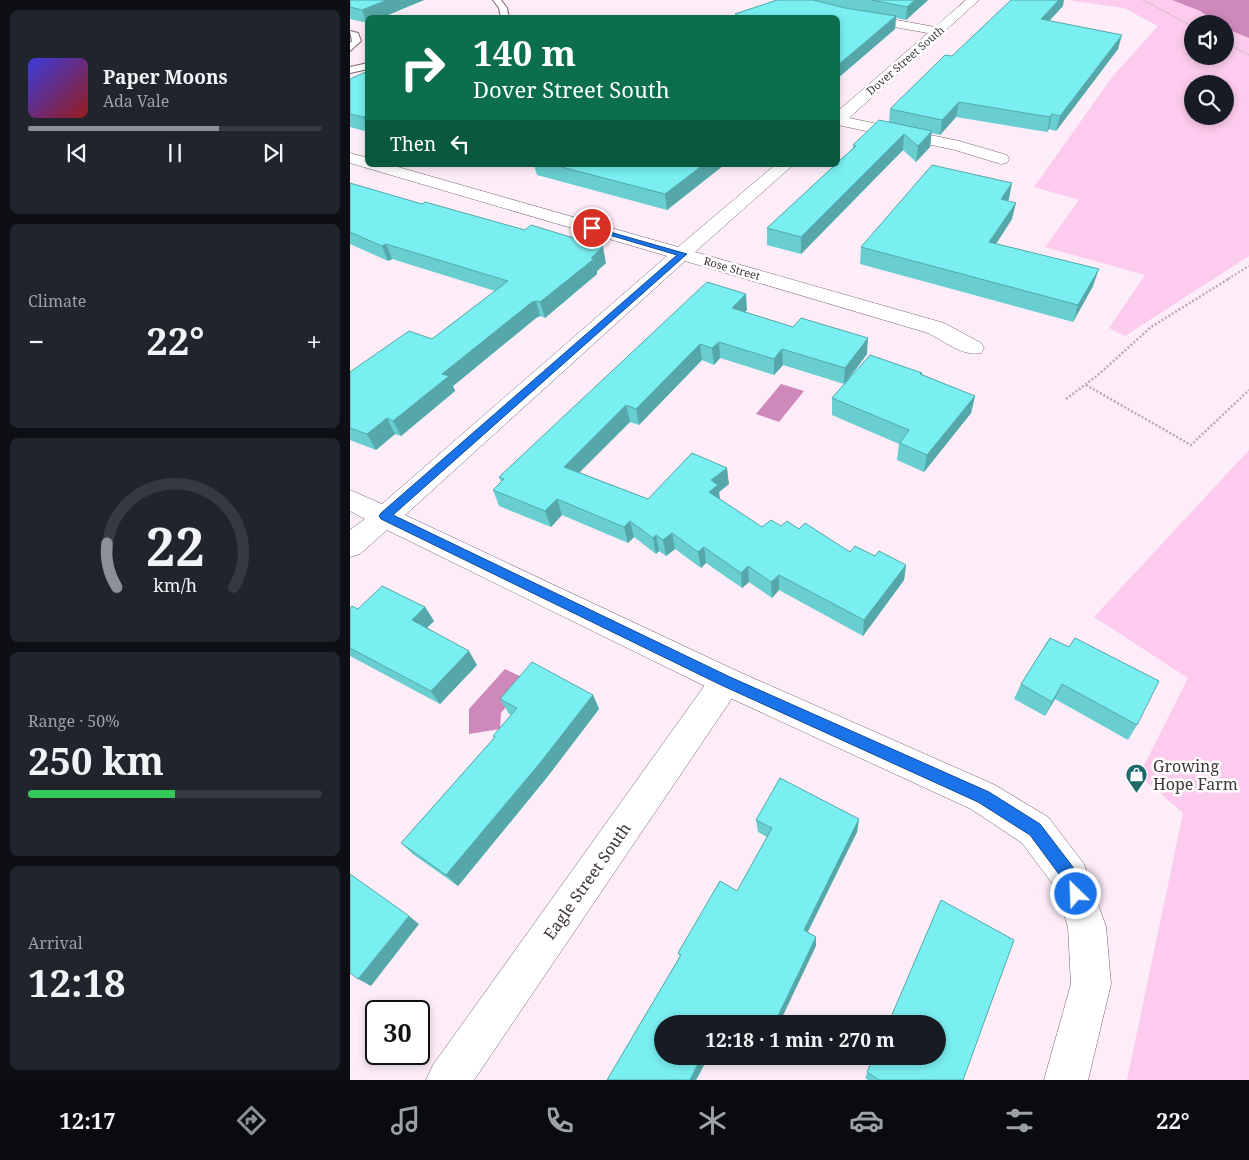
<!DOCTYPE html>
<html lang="en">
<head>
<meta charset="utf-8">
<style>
  :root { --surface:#171b24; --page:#20242c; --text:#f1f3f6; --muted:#9ea1a6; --line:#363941; --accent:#8c9099 }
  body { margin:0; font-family:"Noto Serif",serif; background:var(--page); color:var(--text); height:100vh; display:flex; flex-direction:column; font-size:19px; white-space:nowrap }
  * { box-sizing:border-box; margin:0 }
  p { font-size:16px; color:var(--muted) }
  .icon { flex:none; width:28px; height:28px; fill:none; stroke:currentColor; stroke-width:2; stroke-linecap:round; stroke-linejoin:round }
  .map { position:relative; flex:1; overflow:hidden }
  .panel { display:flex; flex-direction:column; gap:10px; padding:10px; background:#0d0f14; width:350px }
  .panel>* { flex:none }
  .hud { position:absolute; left:15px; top:15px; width:475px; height:152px; border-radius:8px; box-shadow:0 2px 8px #0003; background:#0b6e4f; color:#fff; overflow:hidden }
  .fabs { position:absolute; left:834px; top:15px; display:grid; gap:10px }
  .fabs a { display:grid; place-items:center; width:50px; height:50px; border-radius:50%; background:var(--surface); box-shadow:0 2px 8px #0003; font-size:25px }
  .speed { position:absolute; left:15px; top:1000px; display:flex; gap:10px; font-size:25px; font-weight:700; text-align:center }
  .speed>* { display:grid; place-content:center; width:65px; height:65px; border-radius:50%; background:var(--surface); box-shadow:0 2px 8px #0003; line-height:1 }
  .speed .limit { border:2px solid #111; border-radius:8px; background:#fff; color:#111 }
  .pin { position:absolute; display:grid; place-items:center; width:42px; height:42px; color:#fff; margin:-21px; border:2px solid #fff; border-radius:50%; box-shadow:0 1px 5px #0007 }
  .me { position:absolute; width:55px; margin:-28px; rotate:336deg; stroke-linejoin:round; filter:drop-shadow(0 0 4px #0008) }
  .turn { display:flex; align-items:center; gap:18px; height:105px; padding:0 25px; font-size:22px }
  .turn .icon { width:65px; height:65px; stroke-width:2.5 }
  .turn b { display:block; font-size:35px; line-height:42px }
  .then { display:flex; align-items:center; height:48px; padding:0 25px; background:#0003; gap:10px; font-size:19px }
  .big { font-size:38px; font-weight:700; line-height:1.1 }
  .panel .widget { flex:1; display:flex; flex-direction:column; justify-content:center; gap:8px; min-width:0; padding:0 18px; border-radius:8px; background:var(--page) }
  .panel .dial { align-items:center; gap:0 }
  .dial svg { height:130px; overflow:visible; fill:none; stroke:var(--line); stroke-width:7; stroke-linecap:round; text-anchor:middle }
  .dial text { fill:var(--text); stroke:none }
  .song { display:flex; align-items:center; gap:15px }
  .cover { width:60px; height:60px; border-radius:8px; background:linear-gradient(135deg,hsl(240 70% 55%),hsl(0 70% 35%)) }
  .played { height:5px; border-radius:2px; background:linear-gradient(90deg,var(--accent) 65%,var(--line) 65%) }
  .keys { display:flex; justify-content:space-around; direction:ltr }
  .heat { display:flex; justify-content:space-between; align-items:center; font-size:28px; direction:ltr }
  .charge { height:8px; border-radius:4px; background:linear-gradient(90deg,#34c759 50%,var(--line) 0) }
  .trip { position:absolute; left:304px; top:1015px; width:292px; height:50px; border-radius:25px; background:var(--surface); box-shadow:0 2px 8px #0003; font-weight:700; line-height:50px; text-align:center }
  .tabs { display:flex; height:80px; justify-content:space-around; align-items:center; background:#090b0e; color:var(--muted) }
  .tabs .icon { width:35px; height:35px }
  .tabs .on { color:var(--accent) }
  .tabs b { font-size:22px; color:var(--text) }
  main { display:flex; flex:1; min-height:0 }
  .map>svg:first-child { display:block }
</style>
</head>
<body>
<main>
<section class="panel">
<div class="widget">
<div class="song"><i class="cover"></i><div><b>Paper Moons</b><p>Ada Vale</p></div></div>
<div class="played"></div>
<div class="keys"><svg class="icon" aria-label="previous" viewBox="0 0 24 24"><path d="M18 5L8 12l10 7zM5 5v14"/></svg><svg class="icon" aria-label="pause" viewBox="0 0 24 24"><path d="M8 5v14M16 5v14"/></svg><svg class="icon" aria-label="next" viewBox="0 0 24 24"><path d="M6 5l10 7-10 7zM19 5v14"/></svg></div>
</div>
<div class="widget"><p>Climate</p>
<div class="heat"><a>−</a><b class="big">22°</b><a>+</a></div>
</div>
<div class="widget dial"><svg viewBox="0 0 100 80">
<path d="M14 69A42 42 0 1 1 86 69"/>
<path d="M14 69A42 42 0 0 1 8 42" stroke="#8c9099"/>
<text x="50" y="56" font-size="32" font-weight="700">22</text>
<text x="50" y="72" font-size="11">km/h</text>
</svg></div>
<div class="widget"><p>Range · 50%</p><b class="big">250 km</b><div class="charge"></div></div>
<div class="widget"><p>Arrival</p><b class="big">12:18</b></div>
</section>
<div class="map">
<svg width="899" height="1080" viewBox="0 0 899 1080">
  <rect width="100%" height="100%" fill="#fdedf8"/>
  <g fill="#fccbed" fill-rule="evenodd">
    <path d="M717,0H822L850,11L869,24H842V56H875V28L899,38V256L775,336L759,328L795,275L695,247L729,200L684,187L763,76L808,26L774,8ZM842,84H875V116H842Z"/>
    <polygon points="899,450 899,1080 777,1080 833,813 789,775 838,678 744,617"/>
  </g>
  <g fill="#ce88ba">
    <polygon points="822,0 899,0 899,38 875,28 875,24 869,24 850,11"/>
    <polygon points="431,384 454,391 429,422 406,414"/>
    <polygon points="155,669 178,680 151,713 150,729 119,734 119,709"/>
  </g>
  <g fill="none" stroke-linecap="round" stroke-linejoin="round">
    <defs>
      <g id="service">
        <polygon points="143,0 151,0 157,8 159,18 151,18 149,8"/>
        <polygon points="0,31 8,33 11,41 0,51 0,43 2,41"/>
        <polygon points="18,63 18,69 0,73 0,67"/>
      </g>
      <g id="minor">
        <polygon points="616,0 629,0 499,118 609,141 657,155 659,159 657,163 651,164 605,150 488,125 488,111 578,33 504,20 502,17 504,14 508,13 585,27"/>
        <path d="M0,153L18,158V165H41L328,247L425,165H443L345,252L594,323L631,343L634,348L631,353C613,357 594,341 578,333L335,261L55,515L387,671L645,785L698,817L734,864L756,927L761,984L738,1080H694L721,984L718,927L705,887L672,843L621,809L365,691L37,530L10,554L0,557V530L15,519L0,511V490L32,504L317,256L0,163Z"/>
      </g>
      <polygon id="tertiary" points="376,667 387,671 392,681 387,691 124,1080 76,1080 83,1065 365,671"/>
    </defs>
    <use href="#service" stroke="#796372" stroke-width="2"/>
    <use href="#minor" stroke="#796372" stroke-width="1"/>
    <use href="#tertiary" stroke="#796372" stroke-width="1"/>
    <g stroke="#b9abb4" stroke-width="1" stroke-dasharray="1 1" stroke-linecap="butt">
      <polyline points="793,0 842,26"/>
      <polyline points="875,43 899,55"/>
    </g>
    <polyline stroke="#b9abb4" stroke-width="2" stroke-dasharray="2 2" stroke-linecap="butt" points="878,279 899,266"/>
    <g stroke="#b9abb4" stroke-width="2.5" stroke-dasharray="2 2" stroke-linecap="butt">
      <polyline points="736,385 841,445 899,390"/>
      <polyline points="716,399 748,375 801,327 880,278"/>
    </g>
    <use href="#service" fill="#fff" fill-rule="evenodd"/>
    <use href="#minor" fill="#fff" fill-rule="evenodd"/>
    <use href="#tertiary" fill="#fff" fill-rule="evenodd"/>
  </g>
  <g fill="#68cecf">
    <polygon points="0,0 74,0 18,23 0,19"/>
    <polygon points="427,0 578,0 577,1 556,20 546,18 545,29 488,78 488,18 385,18 385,14"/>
    <polygon points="713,6 699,21 768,49 706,131 699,129 697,132 606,117 590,135 581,133 580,147 566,162 553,150 451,254 417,245 417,228 503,148 503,145 539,122 540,109 602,56"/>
    <polygon points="18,71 18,132 0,127 0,79"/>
    <polygon points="184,165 374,165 317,210 187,175"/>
    <polygon points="0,183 256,263 247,271 247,274 195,318 190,316 186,318 103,386 105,391 51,436 45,434 26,450 0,440 0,372 82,339 145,291 42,259 38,261 0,244"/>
    <polygon points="659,199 657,201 662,219 646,244 743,286 723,322 510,264 511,247"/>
    <polygon points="397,310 395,312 517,354 496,383 572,373 571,374 625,396 621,413 574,472 547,460 549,444 482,415 482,398 494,384 433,365 424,375 370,358 364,365 352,360 289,425 280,422 229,472 298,499 379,484 369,492 370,499 412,527 431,526 449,529 500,552 525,556 556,565 554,580 513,636 429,590 422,598 399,582 392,588 356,563 351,568 325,549 316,556 309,551 306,554 284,537 278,543 212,515 201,527 149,506 143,490 151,482 149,477"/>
    <polygon points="75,607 84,621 76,628 127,665 90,704 0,656 0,608 8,609"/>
    <polygon points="700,638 787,725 778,740 705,699 695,716 664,699 671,684"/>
    <polygon points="243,695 249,709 198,776 108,886 64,855 51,843 144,738 143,736 161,715 159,714 150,699"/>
    <polygon points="509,819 507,832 458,932 466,937 466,946 312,1024 359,1056 346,1080 257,1080 330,956 328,953 387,891 417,837 408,832 406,820"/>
    <polygon points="524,1056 613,1080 518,1080 515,1078"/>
  </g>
  <g fill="#55a7a9">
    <polygon points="37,0 74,0 31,18 18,18 17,23 12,10"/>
    <polygon points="565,0 578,0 577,1 556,20 557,7"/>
    <polygon points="709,0 714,0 713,6 688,33 691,19"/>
    <polygon points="546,16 545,29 488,78 488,65"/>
    <polygon points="772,35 768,49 706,131 710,116"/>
    <polygon points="609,102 606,117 590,135 592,120"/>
    <polygon points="702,114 699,129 697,132 700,117"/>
    <polygon points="17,115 18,117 18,129 13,117"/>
    <polygon points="582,131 580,147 566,162 568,146"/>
    <polygon points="554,134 553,150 451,254 451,237"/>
    <polygon points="353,165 374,165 317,210 315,194"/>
    <polygon points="662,183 659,199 647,215 651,199"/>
    <polygon points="666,203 662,219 636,259 639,242"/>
    <polygon points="36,244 42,259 38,261 32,246"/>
    <polygon points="253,247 256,263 247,271 247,274 195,318 190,302"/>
    <polygon points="749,269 743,286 723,322 728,305"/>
    <polygon points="396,294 397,310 383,324 382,308"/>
    <polygon points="186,301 190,316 186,318 103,386 105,391 51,436 43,421 92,374 182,302"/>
    <polygon points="518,338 517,354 494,384 495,368"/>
    <polygon points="369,342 370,358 364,365 362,348"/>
    <polygon points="350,344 352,360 289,425 286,409"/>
    <polygon points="432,349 433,365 424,375 424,359"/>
    <polygon points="625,396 621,413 574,472 577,455"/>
    <polygon points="276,405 280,422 219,483 214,467"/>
    <polygon points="37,418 45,434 26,450 17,434"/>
    <polygon points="377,468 379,484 369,492 370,501 359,492 361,480"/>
    <polygon points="207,499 212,515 201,527 195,511"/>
    <polygon points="280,521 284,537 278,543 274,527"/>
    <polygon points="322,533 325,549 316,556 313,540"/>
    <polygon points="306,535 309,551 306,554 303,538"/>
    <polygon points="354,547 356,563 351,568 348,552"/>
    <polygon points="556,565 554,580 513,636 514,620"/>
    <polygon points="398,566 399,582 392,588 391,573"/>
    <polygon points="429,575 429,590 422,598 421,582"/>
    <polygon points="75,607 84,621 71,634 62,620"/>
    <polygon points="119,651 127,665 90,704 81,691"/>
    <polygon points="712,684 705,699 695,716 702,702"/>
    <polygon points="243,695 249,709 198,776 108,886 96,875"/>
    <polygon points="509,819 507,832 454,939 454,930"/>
    <polygon points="59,916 69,924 21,986 8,979"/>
    <polygon points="466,937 466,946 429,1024 424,1024"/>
    <polygon points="352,1056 359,1056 346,1080 340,1080"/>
  </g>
  <g fill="#79eff1" stroke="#55a7a9">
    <polygon points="0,0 37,0 12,10 0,7"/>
    <polygon points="427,0 463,0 495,8 546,16 488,65 488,18 392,18 385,14"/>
    <polygon points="522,0 565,0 557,7"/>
    <polygon points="661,0 709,0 691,19 772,35 710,116 702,114 700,117 609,102 592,120 540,109 595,55 602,56"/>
    <polygon points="18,71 18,116 13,117 0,114 0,79"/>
    <polygon points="529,120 582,131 568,146 554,134 451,237 417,228 485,165 488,165 488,162 506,146 503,145"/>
    <polygon points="204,165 353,165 315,194"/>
    <polygon points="582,165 662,183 651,199 666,203 639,242 749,269 728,305 511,247"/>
    <polygon points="0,183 72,204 75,202 175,230 181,225 253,247 241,258 244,259 190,302 186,301 182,302 92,374 99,376 43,421 37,418 17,434 0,428 0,372 59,331 82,339 158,281 36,244 32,246 0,232"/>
    <polygon points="357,282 396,294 382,308 443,327 451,318 518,338 495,368 432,349 424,359 369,342 362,348 350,344 286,409 276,405 214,467 298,499 342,453 377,468 361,480 368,485 359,492 412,527 421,520 431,526 437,521 449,529 455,523 500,552 505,546 525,556 529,551 556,565 514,620 429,575 421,582 398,566 391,573 354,547 348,552 322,533 313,540 306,535 303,538 280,521 274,527 207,499 195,511 143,490 154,479 149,477"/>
    <polygon points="520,355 572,373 570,374 625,396 577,455 550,443 559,430 482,398"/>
    <polygon points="32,586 75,607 62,620 119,651 81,691 0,648 0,608 2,606 8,609"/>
    <polygon points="700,638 719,647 725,638 809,681 787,725 712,684 702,702 671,684"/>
    <polygon points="182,662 243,695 190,763 96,875 51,843 145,737 143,736 167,708 150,699"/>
    <polygon points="430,778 509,819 454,930 466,937 424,1024 312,1024 312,1056 352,1056 340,1080 257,1080 331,955 328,953 370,881 387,891 422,828 406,820"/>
    <polygon points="0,874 59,916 8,979 0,973"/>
    <polygon points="591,900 664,940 613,1080 529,1080 517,1072 524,1056 588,1056 588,1024 538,1024"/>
  </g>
  <polygon fill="#1a73e8" stroke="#114b97" points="239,226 337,254 43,515 380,677 639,792 690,824 726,871 734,894 732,899 726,901 721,899 714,881 680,835 628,802 371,685 31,519 29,516 31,513 327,255 239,229"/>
  <defs>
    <symbol id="shop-pin" viewBox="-11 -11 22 30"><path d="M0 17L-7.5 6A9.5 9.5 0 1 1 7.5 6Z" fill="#1d6a6b" stroke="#fff"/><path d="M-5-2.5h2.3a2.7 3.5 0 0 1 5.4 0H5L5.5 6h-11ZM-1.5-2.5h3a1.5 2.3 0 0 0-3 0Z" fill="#fff"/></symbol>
  </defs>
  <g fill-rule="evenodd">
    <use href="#shop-pin" x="774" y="762" width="25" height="34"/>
  </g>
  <g text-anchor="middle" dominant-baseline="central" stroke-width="5" stroke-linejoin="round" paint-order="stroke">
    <g font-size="11" fill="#3e343b" stroke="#fff">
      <text transform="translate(555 60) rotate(-41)">Dover Street South</text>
      <text transform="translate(382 268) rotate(16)">Rose Street</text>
    </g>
    <g font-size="16" fill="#3e343b" stroke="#fff" text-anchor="start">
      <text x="803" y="766">Growing<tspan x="803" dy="18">Hope Farm</tspan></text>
    </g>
    <g font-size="16" fill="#3e343b" stroke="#fff">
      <text transform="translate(237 881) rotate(-55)">Eagle Street South</text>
    </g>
  </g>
</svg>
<div class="fabs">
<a><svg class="icon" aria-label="sound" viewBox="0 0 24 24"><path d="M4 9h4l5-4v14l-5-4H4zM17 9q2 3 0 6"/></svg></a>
<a><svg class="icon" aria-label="search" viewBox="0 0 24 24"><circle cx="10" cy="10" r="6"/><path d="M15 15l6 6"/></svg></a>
</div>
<div class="speed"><div class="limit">30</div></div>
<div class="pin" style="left:242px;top:228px;background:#d93025"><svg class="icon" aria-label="arrive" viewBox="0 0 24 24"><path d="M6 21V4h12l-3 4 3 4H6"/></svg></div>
<svg class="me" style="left:726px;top:894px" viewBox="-20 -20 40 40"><circle r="17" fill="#1a73e8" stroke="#fff" stroke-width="3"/><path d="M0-11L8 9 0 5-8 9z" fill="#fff"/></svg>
<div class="trip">12:18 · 1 min · 270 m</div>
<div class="hud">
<div class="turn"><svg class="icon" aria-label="right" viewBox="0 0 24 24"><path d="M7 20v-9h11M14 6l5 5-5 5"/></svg><div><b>140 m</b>Dover Street South</div></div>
<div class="then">Then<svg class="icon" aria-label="left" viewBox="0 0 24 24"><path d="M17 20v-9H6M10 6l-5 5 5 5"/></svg></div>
</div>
</div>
</main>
<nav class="tabs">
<b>12:17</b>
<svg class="icon on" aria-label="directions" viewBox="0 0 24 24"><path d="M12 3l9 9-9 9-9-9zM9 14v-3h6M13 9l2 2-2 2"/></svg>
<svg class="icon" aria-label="music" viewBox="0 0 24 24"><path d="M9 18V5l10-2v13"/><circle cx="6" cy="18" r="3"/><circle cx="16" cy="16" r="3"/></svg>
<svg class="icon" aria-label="phone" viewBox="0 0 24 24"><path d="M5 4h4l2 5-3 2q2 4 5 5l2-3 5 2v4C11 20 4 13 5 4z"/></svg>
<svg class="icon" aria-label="climate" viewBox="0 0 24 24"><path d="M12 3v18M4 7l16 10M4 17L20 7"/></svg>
<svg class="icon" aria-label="car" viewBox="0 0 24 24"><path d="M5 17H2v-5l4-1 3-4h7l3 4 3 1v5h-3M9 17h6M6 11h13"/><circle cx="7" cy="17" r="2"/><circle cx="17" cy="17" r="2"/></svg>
<svg class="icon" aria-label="filters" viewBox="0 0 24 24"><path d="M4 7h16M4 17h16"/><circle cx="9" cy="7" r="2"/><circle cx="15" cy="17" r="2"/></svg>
<b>22°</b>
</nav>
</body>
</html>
